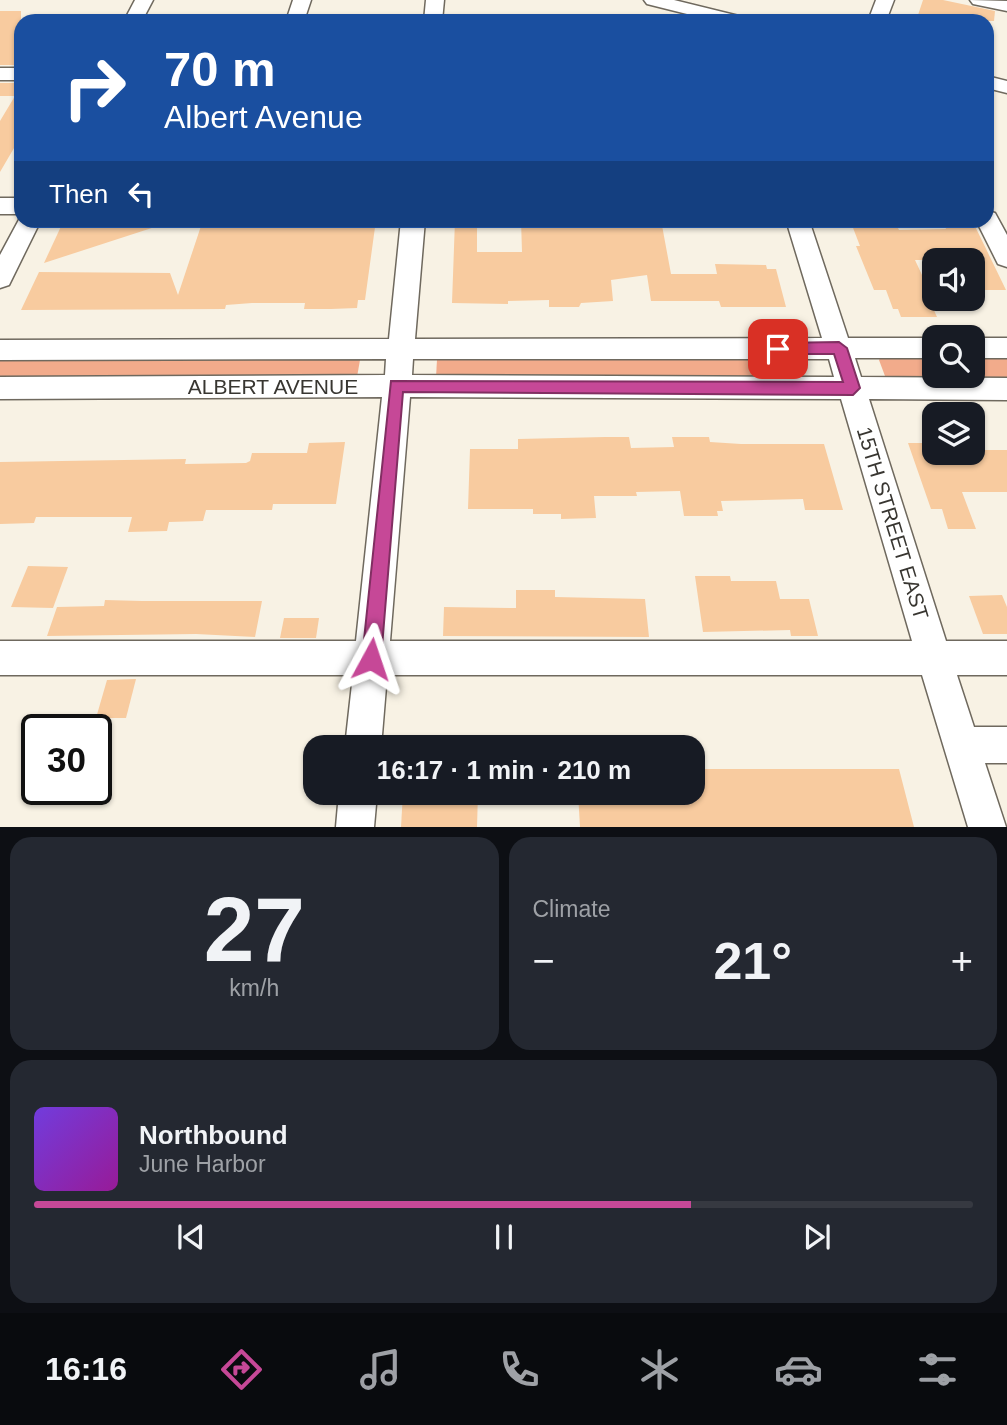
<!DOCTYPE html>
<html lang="en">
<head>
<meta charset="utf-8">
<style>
  :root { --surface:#171b24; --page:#242831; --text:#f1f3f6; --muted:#9ea1a6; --line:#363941; --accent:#c64897 }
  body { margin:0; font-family:Arial,sans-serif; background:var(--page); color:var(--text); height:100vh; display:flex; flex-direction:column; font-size:26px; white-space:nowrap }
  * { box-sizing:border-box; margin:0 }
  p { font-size:23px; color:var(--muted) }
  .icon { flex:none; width:38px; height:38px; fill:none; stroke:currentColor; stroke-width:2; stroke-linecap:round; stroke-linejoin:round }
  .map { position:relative; height:827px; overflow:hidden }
  .details { display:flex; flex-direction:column; gap:10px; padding:10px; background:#0d0f14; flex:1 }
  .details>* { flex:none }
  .banner { position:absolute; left:14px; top:14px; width:980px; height:214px; border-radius:21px; box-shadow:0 2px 5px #0004; background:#1a4fa0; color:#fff; overflow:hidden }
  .buttons { position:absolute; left:922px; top:248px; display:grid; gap:14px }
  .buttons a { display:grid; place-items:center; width:63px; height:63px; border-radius:14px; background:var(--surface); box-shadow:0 2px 5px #0004; font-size:35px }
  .speed { position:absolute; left:21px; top:714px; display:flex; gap:14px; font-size:35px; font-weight:700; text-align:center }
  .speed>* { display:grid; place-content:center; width:91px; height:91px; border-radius:50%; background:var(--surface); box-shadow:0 2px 5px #0004; line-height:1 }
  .speed .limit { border:4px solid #111; border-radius:10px; background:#fff; color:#111 }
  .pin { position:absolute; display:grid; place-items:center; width:60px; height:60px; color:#fff; margin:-30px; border-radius:14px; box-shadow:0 4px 10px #0006 }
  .me { position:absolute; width:77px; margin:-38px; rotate:5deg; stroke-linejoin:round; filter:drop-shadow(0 0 5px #0008) }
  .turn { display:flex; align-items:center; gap:24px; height:147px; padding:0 35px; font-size:32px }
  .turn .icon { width:91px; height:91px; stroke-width:2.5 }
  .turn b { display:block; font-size:49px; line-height:60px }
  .then { display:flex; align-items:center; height:66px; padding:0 35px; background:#0003; gap:14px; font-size:26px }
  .big { font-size:52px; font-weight:700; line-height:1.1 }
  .details .tile { flex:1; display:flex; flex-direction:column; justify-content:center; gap:10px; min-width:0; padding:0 24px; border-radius:21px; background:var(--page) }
  .details .dial { align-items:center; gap:0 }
  .dial b { font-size:91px; line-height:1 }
  .song { display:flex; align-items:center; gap:21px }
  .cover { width:84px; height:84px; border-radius:10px; background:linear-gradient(135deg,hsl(260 70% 55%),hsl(300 70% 35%)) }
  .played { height:7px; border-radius:4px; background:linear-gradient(90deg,var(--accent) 70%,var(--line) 70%) }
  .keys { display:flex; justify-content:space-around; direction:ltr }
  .heat { display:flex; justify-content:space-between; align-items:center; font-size:38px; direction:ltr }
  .details .tiles { flex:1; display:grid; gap:10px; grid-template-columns:1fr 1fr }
  .tile:last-child { grid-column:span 2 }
  .trip { position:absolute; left:303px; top:735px; width:402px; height:70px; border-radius:21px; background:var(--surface); box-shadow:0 2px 5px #0004; font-weight:700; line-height:70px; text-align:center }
  .dock { display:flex; height:112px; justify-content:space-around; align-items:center; background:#090b0e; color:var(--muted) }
  .dock .icon { width:49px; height:49px }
  .dock .selected { color:var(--accent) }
  .dock b { font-size:32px; color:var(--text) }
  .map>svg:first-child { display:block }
</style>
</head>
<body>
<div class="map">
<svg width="1007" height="827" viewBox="0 0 1007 827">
  <rect width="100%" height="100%" fill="#f8f2e4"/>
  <g fill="#f2ab8b">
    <polygon points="882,356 934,356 934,376 973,376 973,357 1007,357 1007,379 889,379 885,376 879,360"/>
    <polygon points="0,357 356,357 360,360 357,377 0,379"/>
    <polygon points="441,357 793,357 799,361 803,376 799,380 436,377 437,360"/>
  </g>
  <g fill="#f8cb9f">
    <polygon points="923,0 943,0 995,11 994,21 916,21"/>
    <rect x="0" y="11" width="21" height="54"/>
    <polygon points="0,83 21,83 21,136 0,172 0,121 15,96 0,96"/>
    <polygon points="64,220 160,220 161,225 44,263"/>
    <polygon points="203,220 376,220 365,300 358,300 357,308 331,309 304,309 305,303 252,303 226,305 225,309 21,310 39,272 170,273 178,295"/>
    <polygon points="455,220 477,220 477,252 522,252 521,220 661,220 671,274 717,274 715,264 766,265 767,269 776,269 786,307 721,307 719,301 651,301 647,275 611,280 613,301 581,303 579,307 549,307 549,300 508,301 508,304 452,303"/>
    <polygon points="850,220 894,220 899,230 946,229 942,220 972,220 1006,290 973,290 973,260 915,260 929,290 925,290 937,317 901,317 898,309 893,309 886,290 874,290 856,246 860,246"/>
    <polygon points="605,437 629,437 631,448 674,447 672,437 709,437 710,442 741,444 824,444 843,510 805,510 803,499 721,501 723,511 717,511 718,516 684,516 680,491 636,492 637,496 594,496 596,518 561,519 561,514 533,514 533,509 468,509 470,449 518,449 518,439"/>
    <polygon points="345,442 336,504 273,504 272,510 206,510 203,521 169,522 167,531 128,532 132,517 36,517 34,523 0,524 0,462 186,459 185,464 246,463 250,461 252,453 307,453 309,443"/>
    <polygon points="908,443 934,443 934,453 973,453 973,443 982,443 985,450 1007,450 1007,492 962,492 976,529 948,529 942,509 931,509"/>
    <polygon points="28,566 68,567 53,608 11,607"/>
    <polygon points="695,576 730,576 731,581 776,581 780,599 809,599 818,636 791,636 790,630 703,632"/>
    <polygon points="516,590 555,590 555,597 645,599 649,637 443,636 444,607 516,608"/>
    <polygon points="1002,595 1007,607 1007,634 983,634 969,596"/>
    <polygon points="105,600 142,601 262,601 255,637 196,634 47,636 57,607 104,606"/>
    <polygon points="284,618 319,618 316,638 280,638"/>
    <polygon points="136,679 126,718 96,718 107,680"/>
    <polygon points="693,769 899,769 914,827 580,827 578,793 693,793"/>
    <polygon points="403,793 478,793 477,827 401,827"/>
  </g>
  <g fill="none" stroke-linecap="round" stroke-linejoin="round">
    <defs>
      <g id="minor">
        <polygon points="135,0 153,0 142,21 124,21"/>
        <polygon points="293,0 311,0 304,21 286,21"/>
        <polygon points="426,0 444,0 442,21 424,21"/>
        <polygon points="644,0 674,0 743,17 746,21 715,21 647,4"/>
        <polygon points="876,0 894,0 886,21 868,21"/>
        <polygon points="970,0 1007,1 1007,11 973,4"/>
        <rect x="0" y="68" width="21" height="12"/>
        <polygon points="987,76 1007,81 1007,93 987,88"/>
        <rect x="0" y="198" width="21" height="16"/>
        <polygon points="987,211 995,213 1007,235 1007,267 998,264 976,220 987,220"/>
        <polygon points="21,216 21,220 41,220 9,285 0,288 0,255"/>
        <path d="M401,220H425L415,339L822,338L786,220H809L848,338H934V358H855L861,377L1007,378V400L869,399L946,641H1007V675H957L974,727H1007V763H985L1006,827H968L922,675H387L381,747H345L353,675H0V641H356L382,397L0,399V377L385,375L386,359L0,360V340L389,339ZM413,359H829L834,377L412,375ZM410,397L841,399L912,641H390Z"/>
        <rect x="973" y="338" width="34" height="20"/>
        <polygon points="339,793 377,793 374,827 336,827"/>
      </g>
    </defs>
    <use href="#minor" stroke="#6f695e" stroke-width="3"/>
    <use href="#minor" fill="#fff" fill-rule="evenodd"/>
  </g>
  <polygon fill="#c64897" stroke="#812f62" stroke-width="2" points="839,342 847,348 860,388 853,395 403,392 381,659 378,666 371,668 364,666 362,659 391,381 843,382 834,354 778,354 770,349 778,343"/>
  <g text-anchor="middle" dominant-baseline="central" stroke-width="5" stroke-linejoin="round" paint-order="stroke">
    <g font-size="21" fill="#383631" stroke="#fff">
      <text x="273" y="386">ALBERT AVENUE</text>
      <text transform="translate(893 523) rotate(73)">15TH STREET EAST</text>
    </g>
  </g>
</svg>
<div class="buttons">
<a><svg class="icon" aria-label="sound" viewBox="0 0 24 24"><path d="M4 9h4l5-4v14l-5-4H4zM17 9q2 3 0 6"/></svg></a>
<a><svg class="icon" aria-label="search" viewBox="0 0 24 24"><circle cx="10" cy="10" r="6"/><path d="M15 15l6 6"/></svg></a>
<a><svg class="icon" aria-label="layers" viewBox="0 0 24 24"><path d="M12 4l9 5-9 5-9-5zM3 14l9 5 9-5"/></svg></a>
</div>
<div class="speed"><div class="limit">30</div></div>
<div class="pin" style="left:778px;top:349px;background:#d93025"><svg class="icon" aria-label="arrive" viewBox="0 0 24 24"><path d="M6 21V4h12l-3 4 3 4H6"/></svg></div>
<svg class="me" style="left:371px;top:659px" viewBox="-20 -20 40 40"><path d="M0-17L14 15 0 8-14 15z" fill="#c64897" stroke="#fff" stroke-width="4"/></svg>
<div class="trip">16:17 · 1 min · 210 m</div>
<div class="banner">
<div class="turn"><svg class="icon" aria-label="right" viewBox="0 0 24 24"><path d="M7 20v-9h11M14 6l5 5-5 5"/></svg><div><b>70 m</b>Albert Avenue</div></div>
<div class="then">Then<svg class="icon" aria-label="left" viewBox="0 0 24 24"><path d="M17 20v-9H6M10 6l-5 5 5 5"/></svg></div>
</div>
</div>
<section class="details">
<div class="tiles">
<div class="tile dial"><b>27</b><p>km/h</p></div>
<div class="tile"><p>Climate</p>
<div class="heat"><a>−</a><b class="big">21°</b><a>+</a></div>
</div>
<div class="tile">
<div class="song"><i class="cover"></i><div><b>Northbound</b><p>June Harbor</p></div></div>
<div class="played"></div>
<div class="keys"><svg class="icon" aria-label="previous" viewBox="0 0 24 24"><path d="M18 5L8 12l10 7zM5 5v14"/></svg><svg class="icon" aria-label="pause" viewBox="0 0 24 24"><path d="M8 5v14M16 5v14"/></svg><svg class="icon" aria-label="next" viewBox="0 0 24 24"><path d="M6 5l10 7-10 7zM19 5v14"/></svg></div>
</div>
</div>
</section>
<nav class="dock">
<b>16:16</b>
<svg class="icon selected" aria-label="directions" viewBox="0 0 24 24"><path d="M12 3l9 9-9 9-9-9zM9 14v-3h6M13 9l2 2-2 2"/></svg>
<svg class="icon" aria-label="music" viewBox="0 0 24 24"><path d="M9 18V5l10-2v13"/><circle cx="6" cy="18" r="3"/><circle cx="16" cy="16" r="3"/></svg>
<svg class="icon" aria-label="phone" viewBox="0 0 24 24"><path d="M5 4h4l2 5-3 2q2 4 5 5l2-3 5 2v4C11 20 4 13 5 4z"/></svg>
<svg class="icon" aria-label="climate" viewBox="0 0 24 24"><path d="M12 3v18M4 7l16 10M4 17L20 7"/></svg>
<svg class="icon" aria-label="car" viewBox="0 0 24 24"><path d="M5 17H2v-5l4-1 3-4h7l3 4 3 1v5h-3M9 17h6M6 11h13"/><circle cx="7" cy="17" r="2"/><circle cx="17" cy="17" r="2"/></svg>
<svg class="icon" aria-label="filters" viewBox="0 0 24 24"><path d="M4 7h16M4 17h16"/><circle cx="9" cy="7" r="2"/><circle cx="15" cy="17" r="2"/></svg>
</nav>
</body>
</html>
